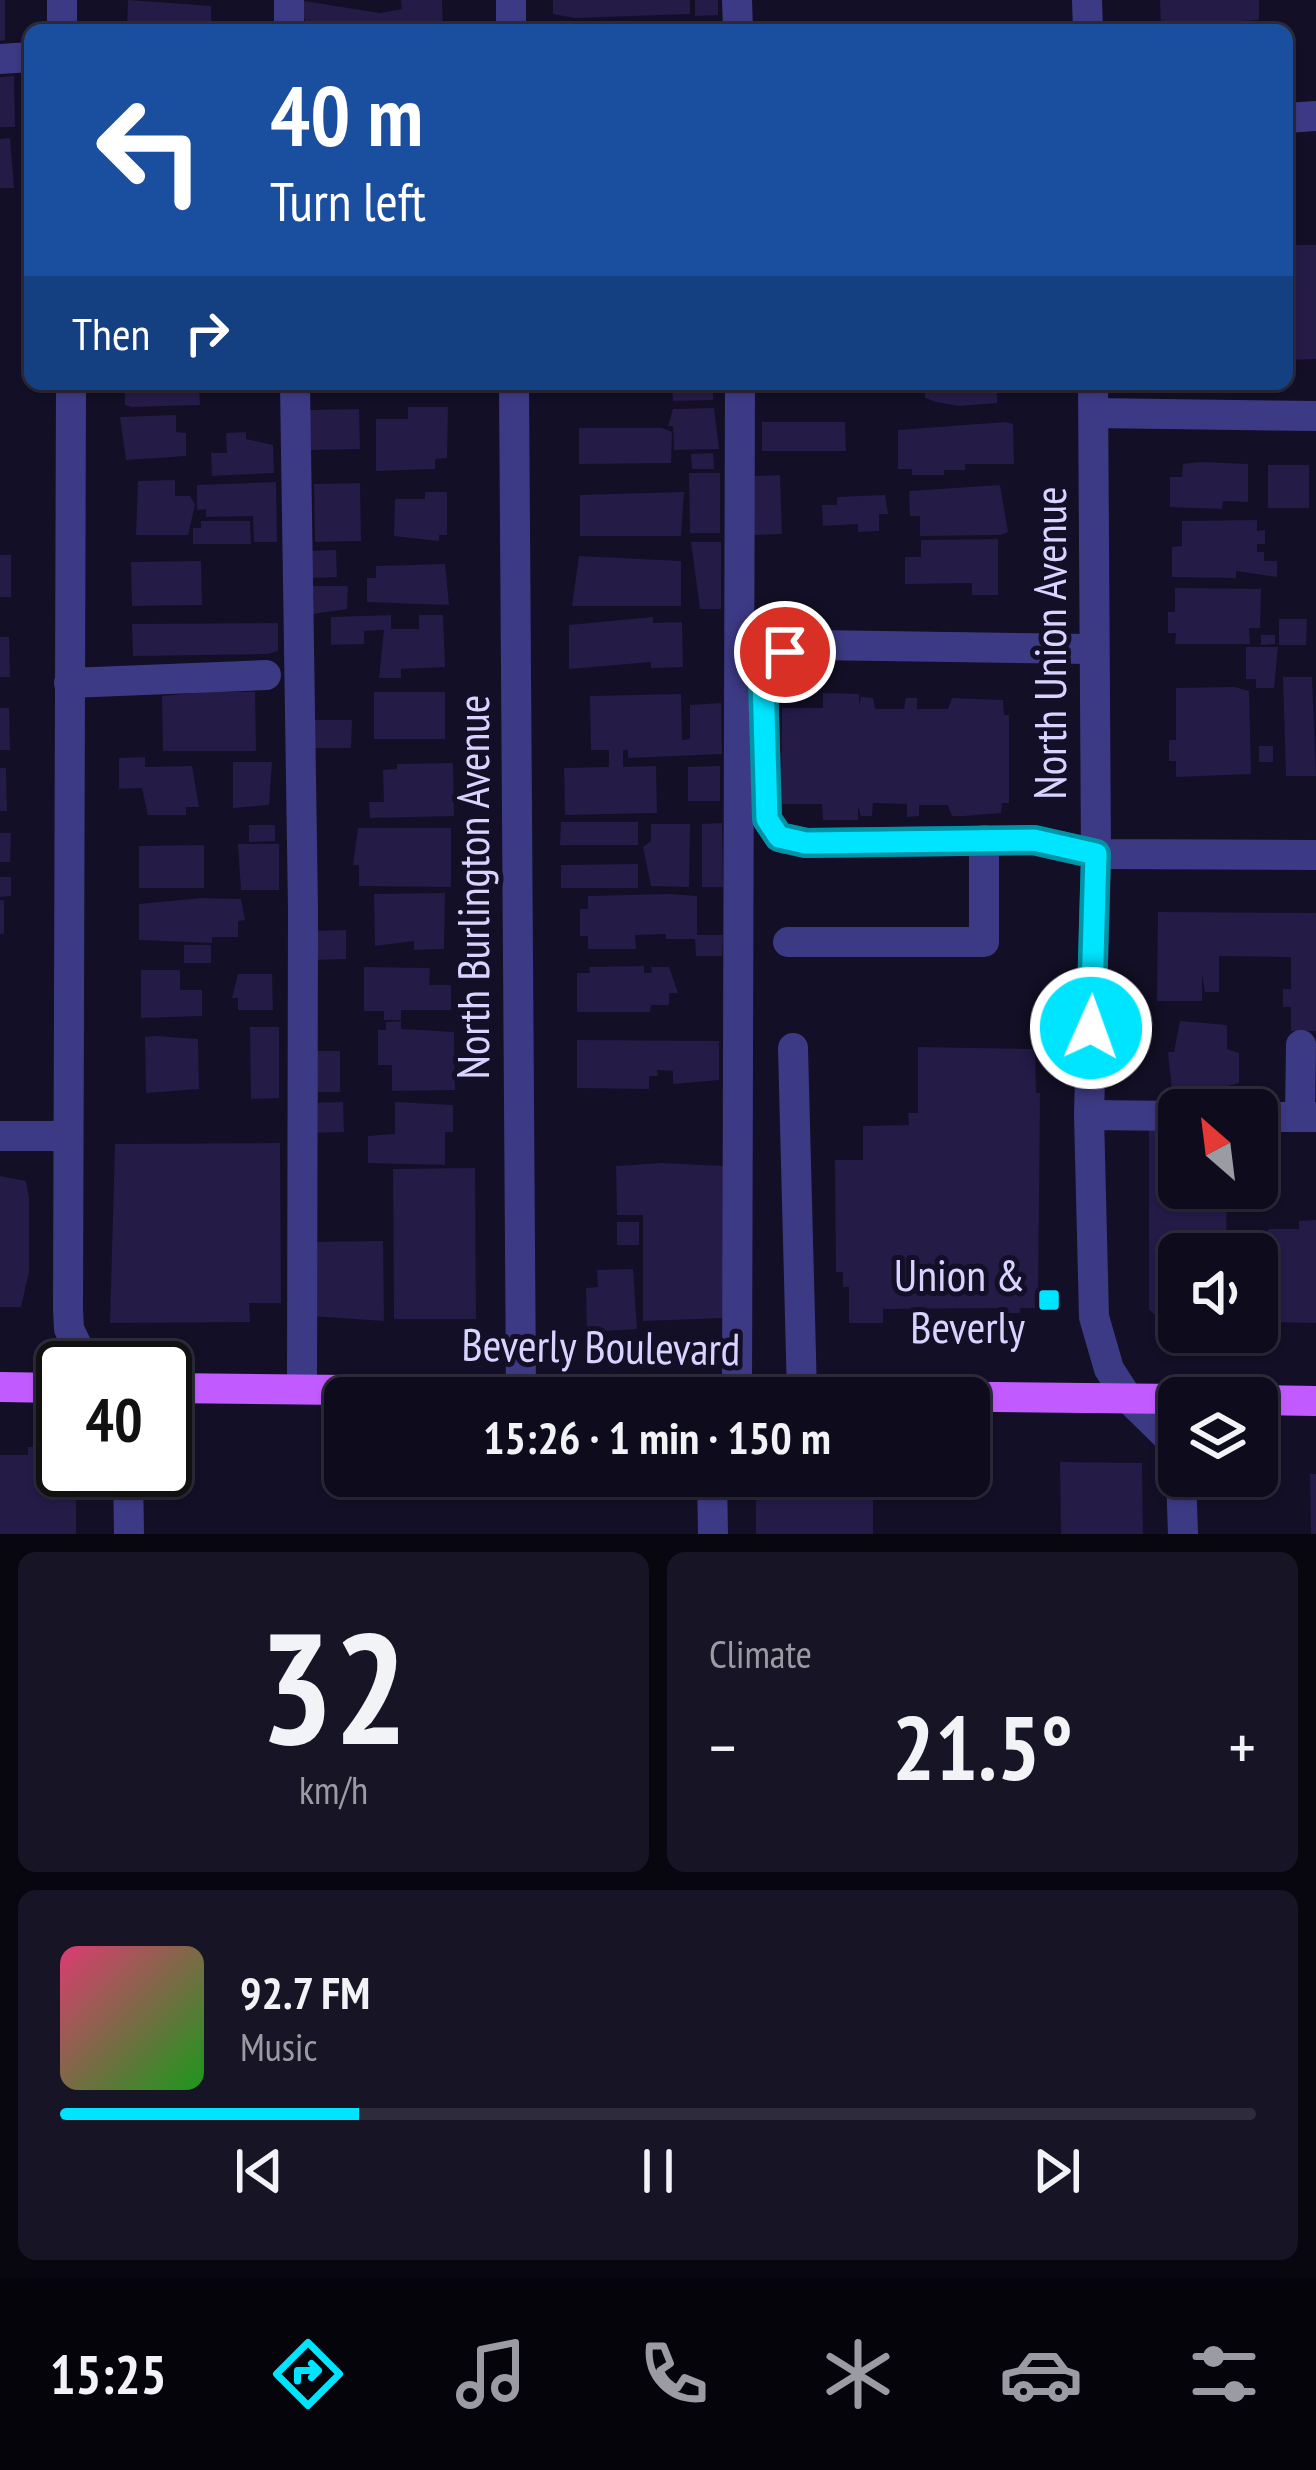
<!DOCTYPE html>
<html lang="en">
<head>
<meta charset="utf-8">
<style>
  :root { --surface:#0e0b1c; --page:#171425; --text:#f1f3f6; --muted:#9b9ba3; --line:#2e2b3b; --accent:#00e5ff }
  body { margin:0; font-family:"PT Sans Narrow",sans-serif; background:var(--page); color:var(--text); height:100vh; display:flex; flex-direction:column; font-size:45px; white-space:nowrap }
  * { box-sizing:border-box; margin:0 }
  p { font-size:39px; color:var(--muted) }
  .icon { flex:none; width:66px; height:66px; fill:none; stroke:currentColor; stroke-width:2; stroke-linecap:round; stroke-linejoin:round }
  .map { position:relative; height:1534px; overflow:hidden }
  .sheet { display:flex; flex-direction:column; gap:18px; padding:18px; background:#08060f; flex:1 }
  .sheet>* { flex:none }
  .guide { position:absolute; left:24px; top:24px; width:1269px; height:366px; border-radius:18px; box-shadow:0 3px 9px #0004,0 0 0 3px var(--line); background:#1a4fa0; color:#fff; overflow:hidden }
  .needle { width:78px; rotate:332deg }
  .tools { position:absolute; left:1158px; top:1089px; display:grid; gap:24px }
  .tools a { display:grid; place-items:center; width:120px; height:120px; border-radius:18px; background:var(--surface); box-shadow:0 3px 9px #0004,0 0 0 3px var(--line); font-size:60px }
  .speed { position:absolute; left:36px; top:1341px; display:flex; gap:24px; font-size:60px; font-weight:700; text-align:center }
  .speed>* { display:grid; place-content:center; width:156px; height:156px; border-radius:50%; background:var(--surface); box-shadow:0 3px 9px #0004,0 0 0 3px var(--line); line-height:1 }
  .speed .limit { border:6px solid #111; border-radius:18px; background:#fff; color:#111 }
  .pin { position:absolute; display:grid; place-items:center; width:102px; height:102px; color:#fff; margin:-51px; border:6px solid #fff; border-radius:50%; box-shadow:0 3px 12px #0007 }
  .me { position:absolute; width:132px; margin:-66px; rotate:2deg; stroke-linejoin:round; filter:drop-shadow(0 0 9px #0008) }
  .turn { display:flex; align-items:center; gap:42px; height:252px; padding:0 48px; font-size:54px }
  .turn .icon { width:156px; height:156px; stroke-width:2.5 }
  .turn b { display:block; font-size:84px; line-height:102px }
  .then { display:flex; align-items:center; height:114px; padding:0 48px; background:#0003; gap:24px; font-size:45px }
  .big { font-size:90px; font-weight:600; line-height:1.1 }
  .sheet .tile { flex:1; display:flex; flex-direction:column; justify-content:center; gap:18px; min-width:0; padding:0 42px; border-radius:18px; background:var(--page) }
  .sheet .dial { align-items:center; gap:0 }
  .dial b { font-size:156px; line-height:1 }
  .song { display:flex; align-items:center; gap:36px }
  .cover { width:144px; height:144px; border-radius:18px; background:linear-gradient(135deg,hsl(340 70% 55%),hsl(120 70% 35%)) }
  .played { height:12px; border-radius:6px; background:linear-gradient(90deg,var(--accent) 25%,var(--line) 25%) }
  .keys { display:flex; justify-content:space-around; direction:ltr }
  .heat { display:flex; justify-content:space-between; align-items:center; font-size:66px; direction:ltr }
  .sheet .tiles { flex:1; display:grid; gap:18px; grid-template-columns:1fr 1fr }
  .tile:last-child { grid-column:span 2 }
  .trip { position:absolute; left:324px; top:1377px; width:666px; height:120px; border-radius:18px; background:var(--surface); box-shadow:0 3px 9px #0004,0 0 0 3px var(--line); font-weight:600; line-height:120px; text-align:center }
  .tab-bar { display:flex; height:192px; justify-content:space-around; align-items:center; background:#06040b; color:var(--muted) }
  .tab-bar .icon { width:84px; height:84px }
  .tab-bar .on { color:var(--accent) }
  .tab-bar b { font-size:54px; color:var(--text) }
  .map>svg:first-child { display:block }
</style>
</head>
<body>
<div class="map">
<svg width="1316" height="1534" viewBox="0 0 1316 1534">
  <rect width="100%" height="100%" fill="#130f26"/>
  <g fill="#241b47">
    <polygon points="0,0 5,0 5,40 0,41"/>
    <polygon points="128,0 211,6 211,30 127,30"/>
    <polygon points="401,0 442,0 443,30 307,30 304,17 304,1 380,13 402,9"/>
    <polygon points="553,0 690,0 690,14 575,18 553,14"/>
    <polygon points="695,0 718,0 718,15 695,16"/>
    <polygon points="1160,0 1259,0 1259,20 1243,21 1243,30 1161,30"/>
    <polygon points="1009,21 1010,30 812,30 812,22"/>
    <polygon points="14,76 15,127 0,127 0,77"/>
    <polygon points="10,138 14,188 0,188 0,139"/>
    <polygon points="1287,245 1316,245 1316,359 1287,360"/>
    <polygon points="125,384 199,384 200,405 132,407 125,405"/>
    <polygon points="341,384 386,384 379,390 341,390"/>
    <polygon points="672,384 713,384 713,400 673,401"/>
    <polygon points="925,384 997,384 997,403 959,406 936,402 925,398"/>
    <polygon points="408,407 448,407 447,458 435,459 435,469 376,471 376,419 408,419"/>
    <polygon points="714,408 719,449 674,450 673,426 668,426 673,409"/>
    <polygon points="359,409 360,449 309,450 308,410"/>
    <polygon points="176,415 176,432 186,433 186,456 126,460 120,417"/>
    <polygon points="762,422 845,422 846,451 762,451"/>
    <polygon points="1005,422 1013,424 1014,464 965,464 965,470 944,470 944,475 912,475 912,469 898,469 898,430"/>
    <polygon points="579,428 662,428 672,432 671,463 579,464"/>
    <polygon points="246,432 246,439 273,445 274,473 212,476 211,453 227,453 226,433"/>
    <polygon points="713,453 714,469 692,469 691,454"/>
    <polygon points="1200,462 1248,464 1248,502 1223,501 1222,509 1170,507 1170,477 1182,477 1183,464"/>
    <rect x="1268" y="465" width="41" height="43"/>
    <polygon points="689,473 720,473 720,533 690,533"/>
    <polygon points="780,475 782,534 754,535 752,476"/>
    <polygon points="175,480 175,496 190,496 195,505 188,535 136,535 138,481"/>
    <polygon points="276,482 277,542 254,542 253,516 206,517 206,509 197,510 197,485"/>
    <polygon points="360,483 361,541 315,542 314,484"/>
    <polygon points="1000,485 1008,532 1001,535 920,536 920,516 910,516 909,491"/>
    <polygon points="425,492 447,492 447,535 439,535 439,541 394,536 395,499 425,499"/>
    <polygon points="684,492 681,536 580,536 580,495"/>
    <polygon points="885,495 888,514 879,514 879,531 858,532 858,524 823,526 822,505 837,505 837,497"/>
    <polygon points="1257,520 1257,531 1265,530 1265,544 1257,544 1257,552 1264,552 1264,561 1277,561 1277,577 1236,571 1236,578 1172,577 1172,547 1182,546 1182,521"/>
    <polygon points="201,521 250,521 251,544 193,544 193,528 201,528"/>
    <polygon points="998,539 998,595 972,595 972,583 905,584 905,557 921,557 921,540"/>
    <polygon points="691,542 721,542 721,609 700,609"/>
    <polygon points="336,550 337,577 306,578 306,551"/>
    <rect x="0" y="555" width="11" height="42"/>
    <polygon points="579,556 681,561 681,606 572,606"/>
    <polygon points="201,561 202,605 132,606 131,562"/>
    <polygon points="445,564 449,605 367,602 367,578 376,578 376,566"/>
    <polygon points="307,586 348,586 347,609 307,615"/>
    <polygon points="1175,588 1261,589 1260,628 1249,628 1250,644 1175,644 1176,633 1168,633 1168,612 1175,612"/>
    <polygon points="391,615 391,629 419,629 419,615 443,615 445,667 401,669 401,678 379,678 384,630 364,631 364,644 331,645 331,617"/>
    <polygon points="653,617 653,623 682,622 683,667 651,668 651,662 569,669 569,625"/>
    <polygon points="1279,619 1307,619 1306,645 1279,645"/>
    <polygon points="278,623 278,651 268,654 133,656 132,624"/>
    <polygon points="1261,635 1275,635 1275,644 1261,645"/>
    <polygon points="0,637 9,637 10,677 0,677"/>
    <polygon points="1246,647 1278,647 1274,688 1256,688 1256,679 1246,679"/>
    <polygon points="1283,677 1312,677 1316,776 1286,776"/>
    <polygon points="1235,687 1249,691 1251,774 1176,777 1176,761 1169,761 1169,740 1176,740 1176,688"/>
    <polygon points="205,692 255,692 256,751 163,751 162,696"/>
    <rect x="374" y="692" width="71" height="47"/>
    <polygon points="823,693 859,694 859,706 861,697 873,698 875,709 904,709 906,698 917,698 917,709 948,709 952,698 1003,700 1004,715 1009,715 1009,803 1002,803 1001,813 964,816 952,816 948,805 919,805 919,816 907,817 907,804 873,803 872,816 861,816 858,807 858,820 823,820 822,804 781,804 782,708 823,708"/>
    <polygon points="681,694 682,740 690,739 690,705 721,703 722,754 628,758 628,750 623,750 623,767 656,766 657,813 565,815 564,768 609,767 609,750 591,750 590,696"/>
    <polygon points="0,708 9,708 10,750 0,750"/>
    <polygon points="312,720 352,720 351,748 311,748"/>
    <rect x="1259" y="746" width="14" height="16"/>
    <polygon points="145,757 145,767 192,766 199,807 186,807 186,815 148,815 142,788 119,789 119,758"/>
    <polygon points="233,762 272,762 269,805 233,808"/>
    <polygon points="453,763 454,816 370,818 369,802 384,802 383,770 397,769 397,764"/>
    <polygon points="720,766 720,801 688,801 688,767"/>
    <polygon points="0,768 6,768 7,811 0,811"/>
    <polygon points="561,822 638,822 638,845 560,845"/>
    <polygon points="722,823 723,887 702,887 702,824"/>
    <polygon points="651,824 690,824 689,887 651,886 643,847 651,841"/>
    <polygon points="249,825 275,825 275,841 249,842"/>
    <polygon points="358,828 451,828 451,887 359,886 359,865 353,865"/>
    <polygon points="0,833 11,833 10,862 0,862"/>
    <polygon points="238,844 279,844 279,890 241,890"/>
    <polygon points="204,845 204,888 139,888 139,846"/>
    <polygon points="638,864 638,888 561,888 561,865"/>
    <polygon points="0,877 11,877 11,896 0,897"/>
    <polygon points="445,893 444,949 414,950 414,941 375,946 374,894"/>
    <polygon points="668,894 697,896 697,935 723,935 722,956 696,956 695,939 666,939 666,934 635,935 636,949 588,949 588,936 580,936 580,909 588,909 588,896"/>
    <polygon points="202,898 241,899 245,920 238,921 238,937 212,937 212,943 139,940 139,904"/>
    <rect x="0" y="900" width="4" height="34"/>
    <polygon points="1158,912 1316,913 1316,1031 1291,1031 1291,1007 1283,1007 1283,989 1291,989 1291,957 1219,956 1219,992 1205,992 1202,974 1202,1001 1157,1001"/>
    <polygon points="346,930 346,959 313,960 312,931"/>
    <rect x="184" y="945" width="27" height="18"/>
    <polygon points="644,966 644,973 652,973 651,967 669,967 678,993 669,993 669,1005 651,1005 650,1012 577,1012 577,973 590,973 589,967"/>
    <polygon points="364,967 430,968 429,985 451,985 451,1010 401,1010 401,1020 384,1020 384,1011 364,1011"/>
    <polygon points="141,970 180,970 180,990 202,990 202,1016 141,1018"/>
    <polygon points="238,974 272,974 273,1010 238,1010 238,998 232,998"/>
    <polygon points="401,1021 401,1029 454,1032 455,1090 392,1091 392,1065 378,1065 378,1030 386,1030 386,1022"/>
    <polygon points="1180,1021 1227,1025 1227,1049 1239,1053 1239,1083 1224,1087 1223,1101 1173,1101 1168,1052 1174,1052"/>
    <polygon points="250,1027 279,1027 279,1098 251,1099"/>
    <polygon points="156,1036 198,1039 199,1089 146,1093 145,1037"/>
    <polygon points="577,1040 719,1041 719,1080 673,1084 673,1071 657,1070 658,1076 649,1076 649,1089 577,1088"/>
    <polygon points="918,1047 1035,1049 1036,1093 1040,1093 1038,1308 1020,1308 1020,1313 1007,1313 1008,1308 883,1309 883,1323 849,1323 849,1287 843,1287 843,1272 836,1272 835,1160 863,1160 863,1126 909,1125 908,1113 918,1113"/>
    <polygon points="304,1051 340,1051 340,1092 318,1092 318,1100 307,1100"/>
    <polygon points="343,1102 344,1132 311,1133 310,1103"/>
    <polygon points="395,1102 453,1105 453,1132 445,1132 445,1165 368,1163 368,1136 395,1134"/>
    <polygon points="1149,1130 1179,1130 1179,1188 1227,1188 1226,1240 1259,1241 1259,1254 1179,1254 1179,1324 1164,1324 1149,1309"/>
    <polygon points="280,1143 281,1303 249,1303 250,1322 110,1323 115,1144"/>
    <polygon points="662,1163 724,1166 723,1318 643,1321 643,1215 617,1215 616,1166"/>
    <polygon points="475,1168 476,1319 394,1319 393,1169"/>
    <polygon points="0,1176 26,1181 29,1198 29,1272 21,1307 0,1307"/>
    <polygon points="1316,1220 1316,1323 1266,1322 1268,1229 1299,1229 1299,1221"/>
    <rect x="617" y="1222" width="22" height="23"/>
    <polygon points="383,1241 384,1321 311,1316 310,1242"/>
    <polygon points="633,1269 637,1329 587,1332 586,1288 598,1287 597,1270"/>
    <polygon points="28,1447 63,1447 63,1470 76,1470 76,1534 0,1534 0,1455 28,1455"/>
    <polygon points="1060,1462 1142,1463 1143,1534 1061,1534"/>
    <polygon points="1310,1474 1316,1474 1316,1534 1311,1534"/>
    <rect x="756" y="1476" width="117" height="58"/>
  </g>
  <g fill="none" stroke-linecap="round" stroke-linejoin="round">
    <g stroke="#3d3a85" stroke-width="30">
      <polyline points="62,0 62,30"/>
      <polyline points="289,0 289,30"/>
      <polyline points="511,0 511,30"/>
      <polyline points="737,0 738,30"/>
      <polyline points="1087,0 1088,30"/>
      <polyline points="0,59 30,57"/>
      <polyline points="1287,118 1316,116"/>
      <polyline points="71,384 68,1309 69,1329 88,1368"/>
      <polyline points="295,384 303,910 302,1388"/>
      <polyline points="514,384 521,1390"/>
      <polyline points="1093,384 1096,854 1089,1115 1094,1317 1109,1369 1127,1397 1179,1448"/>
      <polyline points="1094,413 1316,416"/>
      <polyline points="1091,649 813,645 785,652 763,679 767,819 779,837 806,843 1033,840 1096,854 1316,855"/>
      <polyline points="69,683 266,675"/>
      <polyline points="788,942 984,942 984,840"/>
      <polyline points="793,1048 802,1394"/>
      <polyline points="1089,1115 1179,1116"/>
      <polyline points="1257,1117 1316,1117"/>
      <polyline points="1300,1117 1301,1045"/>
      <polyline points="0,1136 67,1136"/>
      <polyline points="737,1393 740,384"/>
      <polyline points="128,1470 129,1534"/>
      <polyline points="712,1476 713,1534"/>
      <polyline points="1181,1476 1183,1534"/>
    </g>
    <g stroke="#c25bff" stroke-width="30">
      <polyline points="0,1387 63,1388"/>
      <polyline points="165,1388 1179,1399"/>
      <polyline points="1257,1400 1316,1401"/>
    </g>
  </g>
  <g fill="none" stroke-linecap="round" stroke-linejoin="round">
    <defs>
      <polyline id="route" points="785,652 763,679 767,819 779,837 806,843 1034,840 1096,854 1091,1028"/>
    </defs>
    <use href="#route" stroke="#0095a6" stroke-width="30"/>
    <use href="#route" stroke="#00e5ff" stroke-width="21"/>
  </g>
  <rect fill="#00e5ff" stroke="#130f26" stroke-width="4.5" x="1037" y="1288" width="24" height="24" rx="6"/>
  <g text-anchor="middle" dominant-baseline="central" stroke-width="10" stroke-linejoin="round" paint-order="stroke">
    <g font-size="45" fill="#d9d4ff" stroke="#130f26">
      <text transform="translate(1049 643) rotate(-90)">North Union Avenue</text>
      <text transform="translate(472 887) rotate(-90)">North Burlington Avenue</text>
      <text transform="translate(601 1346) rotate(1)">Beverly Boulevard</text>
    </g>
    <g font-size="45" fill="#d9d4ff" stroke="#130f26" text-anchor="end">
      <text x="1025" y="1274">Union &amp;<tspan x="1025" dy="52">Beverly</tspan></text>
    </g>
  </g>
</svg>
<div class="tools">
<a><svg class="needle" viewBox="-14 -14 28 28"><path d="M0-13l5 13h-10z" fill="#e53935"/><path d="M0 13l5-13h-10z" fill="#9b9ba3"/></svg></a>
<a><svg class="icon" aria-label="sound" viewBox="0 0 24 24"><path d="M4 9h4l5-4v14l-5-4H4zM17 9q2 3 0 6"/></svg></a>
<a><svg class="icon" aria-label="layers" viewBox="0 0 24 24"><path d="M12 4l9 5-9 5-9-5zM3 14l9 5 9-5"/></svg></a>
</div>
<div class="speed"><div class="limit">40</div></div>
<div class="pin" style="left:785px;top:652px;background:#d93025"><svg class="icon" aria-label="arrive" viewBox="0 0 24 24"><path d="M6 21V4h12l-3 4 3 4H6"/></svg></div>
<svg class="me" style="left:1091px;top:1028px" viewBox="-20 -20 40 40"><circle r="17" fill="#00e5ff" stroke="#fff" stroke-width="3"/><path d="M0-11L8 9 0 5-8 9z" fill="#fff"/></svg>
<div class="trip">15:26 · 1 min · 150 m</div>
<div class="guide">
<div class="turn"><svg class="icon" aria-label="left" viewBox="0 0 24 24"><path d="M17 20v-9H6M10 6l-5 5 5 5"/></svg><div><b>40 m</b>Turn left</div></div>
<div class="then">Then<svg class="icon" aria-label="right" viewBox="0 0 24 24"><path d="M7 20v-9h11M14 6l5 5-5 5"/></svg></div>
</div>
</div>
<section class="sheet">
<div class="tiles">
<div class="tile dial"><b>32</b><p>km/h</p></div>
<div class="tile"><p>Climate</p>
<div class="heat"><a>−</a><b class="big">21.5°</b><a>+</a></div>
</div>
<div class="tile">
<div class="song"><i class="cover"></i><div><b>92.7 FM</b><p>Music</p></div></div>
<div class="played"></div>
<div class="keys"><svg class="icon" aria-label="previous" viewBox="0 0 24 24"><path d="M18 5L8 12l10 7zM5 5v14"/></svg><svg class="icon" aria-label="pause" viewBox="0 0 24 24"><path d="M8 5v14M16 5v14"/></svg><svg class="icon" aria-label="next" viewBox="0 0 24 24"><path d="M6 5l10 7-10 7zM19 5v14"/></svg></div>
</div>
</div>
</section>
<nav class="tab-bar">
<b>15:25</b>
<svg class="icon on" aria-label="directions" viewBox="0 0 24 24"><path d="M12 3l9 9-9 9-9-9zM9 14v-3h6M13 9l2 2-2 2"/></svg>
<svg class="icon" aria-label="music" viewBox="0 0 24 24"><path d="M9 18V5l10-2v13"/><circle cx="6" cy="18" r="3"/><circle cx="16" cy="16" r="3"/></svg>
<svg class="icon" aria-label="phone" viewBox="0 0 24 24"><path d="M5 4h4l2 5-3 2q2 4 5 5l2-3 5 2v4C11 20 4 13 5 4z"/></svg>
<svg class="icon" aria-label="climate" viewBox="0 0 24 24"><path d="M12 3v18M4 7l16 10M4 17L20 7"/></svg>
<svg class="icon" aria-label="car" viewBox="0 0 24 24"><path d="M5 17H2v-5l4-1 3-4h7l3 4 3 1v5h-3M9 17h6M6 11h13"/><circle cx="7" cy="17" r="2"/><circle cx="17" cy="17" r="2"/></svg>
<svg class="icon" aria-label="filters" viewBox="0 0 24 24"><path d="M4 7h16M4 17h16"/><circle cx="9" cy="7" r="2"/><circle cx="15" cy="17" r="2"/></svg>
</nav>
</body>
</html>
